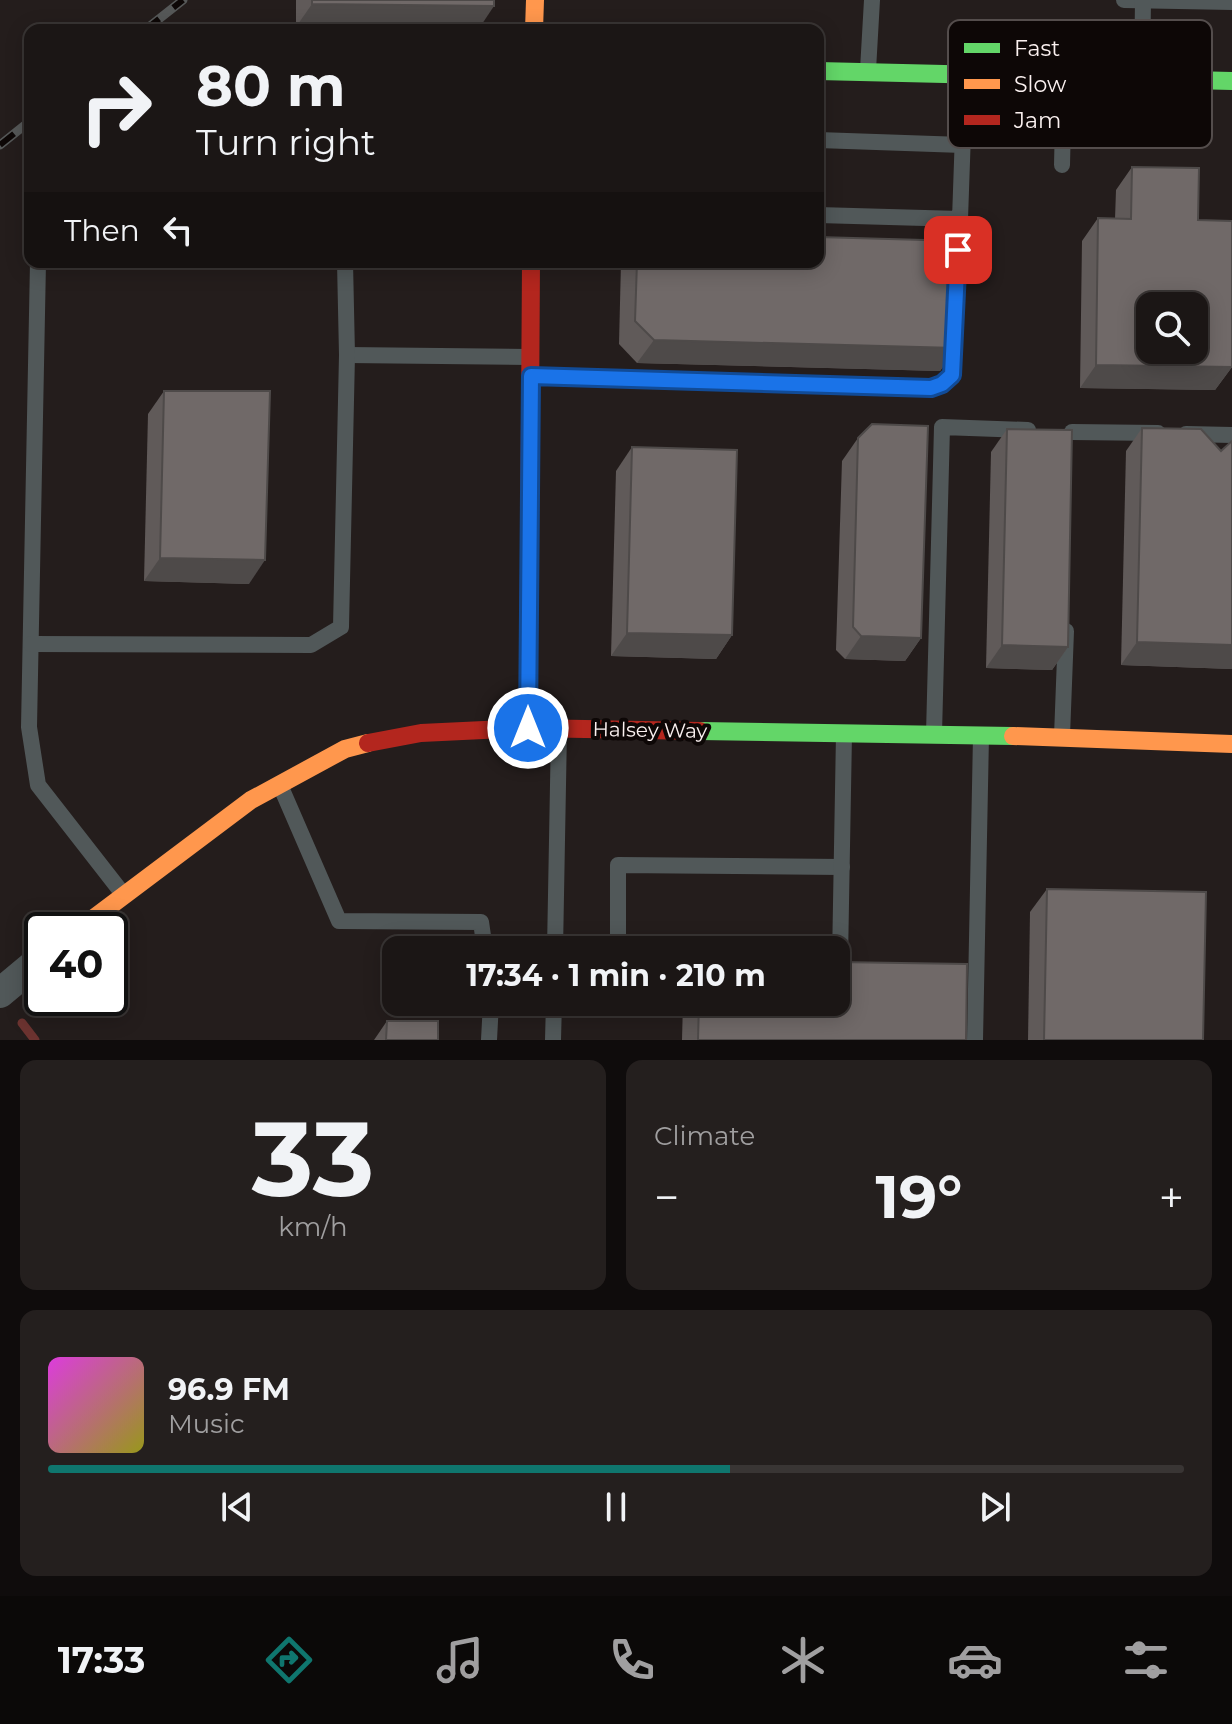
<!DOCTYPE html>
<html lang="en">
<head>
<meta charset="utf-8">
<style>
  :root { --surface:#1b1615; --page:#241f1e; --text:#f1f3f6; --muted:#a09fa0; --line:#393534; --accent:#0f766e }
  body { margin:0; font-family:Montserrat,sans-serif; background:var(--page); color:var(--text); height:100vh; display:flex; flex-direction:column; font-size:30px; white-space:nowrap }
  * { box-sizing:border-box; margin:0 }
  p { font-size:26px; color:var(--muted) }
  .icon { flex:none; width:44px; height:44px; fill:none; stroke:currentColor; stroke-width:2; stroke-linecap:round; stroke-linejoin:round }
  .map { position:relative; height:1040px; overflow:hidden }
  .panel { display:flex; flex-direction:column; gap:20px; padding:20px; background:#0f0c0c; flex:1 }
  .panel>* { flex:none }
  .guide { position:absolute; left:24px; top:24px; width:800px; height:244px; border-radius:16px; box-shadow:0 4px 20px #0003,0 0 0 2px var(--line); background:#1b1615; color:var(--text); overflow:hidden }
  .controls { position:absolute; left:1136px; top:292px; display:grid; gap:16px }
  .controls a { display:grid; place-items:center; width:72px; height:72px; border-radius:16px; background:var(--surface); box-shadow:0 4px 20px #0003,0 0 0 2px var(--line); font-size:40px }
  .speed { position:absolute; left:24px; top:912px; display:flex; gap:16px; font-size:40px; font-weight:700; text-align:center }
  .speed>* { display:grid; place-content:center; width:104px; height:104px; border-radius:50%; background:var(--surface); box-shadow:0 4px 20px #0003,0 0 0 2px var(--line); line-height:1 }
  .speed .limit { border:4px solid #111; border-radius:12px; background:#fff; color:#111 }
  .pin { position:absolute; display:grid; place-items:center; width:68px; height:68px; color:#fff; margin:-34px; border-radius:16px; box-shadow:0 4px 12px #0006 }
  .me { position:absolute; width:88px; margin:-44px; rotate:0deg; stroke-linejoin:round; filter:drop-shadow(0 0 6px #0008) }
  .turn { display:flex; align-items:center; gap:28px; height:168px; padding:0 40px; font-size:36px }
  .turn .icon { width:104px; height:104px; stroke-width:2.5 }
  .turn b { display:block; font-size:56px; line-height:68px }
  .then { display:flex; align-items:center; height:76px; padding:0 40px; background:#0003; gap:16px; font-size:30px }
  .big { font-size:60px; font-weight:700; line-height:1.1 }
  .panel .widget { flex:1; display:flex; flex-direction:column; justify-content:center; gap:12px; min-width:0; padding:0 28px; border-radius:16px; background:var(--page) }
  .panel .dial { align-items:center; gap:0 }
  .dial b { font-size:104px; line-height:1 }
  .song { display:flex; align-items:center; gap:24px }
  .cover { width:96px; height:96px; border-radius:12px; background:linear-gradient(135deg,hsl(300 70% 55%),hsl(60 70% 35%)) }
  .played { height:8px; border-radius:4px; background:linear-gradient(90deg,var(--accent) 60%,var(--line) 60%) }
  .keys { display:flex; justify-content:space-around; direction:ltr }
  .heat { display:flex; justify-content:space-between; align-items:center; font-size:44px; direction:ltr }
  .panel .tiles { flex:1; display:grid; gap:20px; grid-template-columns:1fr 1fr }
  .widget:last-child { grid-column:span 2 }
  .trip { position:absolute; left:382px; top:936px; width:468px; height:80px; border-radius:16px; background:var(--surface); box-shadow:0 4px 20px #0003,0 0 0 2px var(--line); font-weight:700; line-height:80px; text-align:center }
  .menu { display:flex; height:128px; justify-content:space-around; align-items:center; background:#0b0908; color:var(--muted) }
  .menu .icon { width:56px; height:56px }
  .menu .selected { color:var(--accent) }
  .menu b { font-size:36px; color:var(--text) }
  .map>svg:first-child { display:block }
</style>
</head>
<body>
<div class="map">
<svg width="1232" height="1040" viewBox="0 0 1232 1040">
  <rect width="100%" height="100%" fill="#241d1c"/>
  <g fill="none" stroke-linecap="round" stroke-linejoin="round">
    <polyline stroke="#6c3330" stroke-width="9" points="22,1023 35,1040"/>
    <g stroke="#515859" stroke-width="16">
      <polyline points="1124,0 1232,2"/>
      <polyline points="868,70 872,0"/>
      <polyline points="1142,79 1143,0"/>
      <polyline points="818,140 963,145"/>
      <polyline points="1062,165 1064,79"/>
      <polyline points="818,215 960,219 965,75"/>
      <polyline points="958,259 960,219"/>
      <polyline points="38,262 29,727 38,785 123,894"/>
      <polyline points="347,355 529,357"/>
      <polyline points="532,376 931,388 942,384 952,375 954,330"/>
      <polyline points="1072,432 1158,433"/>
      <polyline points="1186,434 1232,435"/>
      <polyline points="31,644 311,645 341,627 347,355 345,262"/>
      <polyline points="934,734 942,427 1028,430"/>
      <polyline points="1062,736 1066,631"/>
      <polyline points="280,785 339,921 481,922 485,950"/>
      <polyline points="555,950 559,730"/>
      <polyline points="618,950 618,865 842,867"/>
      <polyline points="836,960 840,960 844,734"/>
      <polyline points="489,1040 491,1002"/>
      <polyline points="553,1040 554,1002"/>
      <polyline points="975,1040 981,736"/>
    </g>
    <polyline stroke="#515859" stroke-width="30" points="0,993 42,958"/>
    <g stroke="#63d668" stroke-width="18">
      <polyline points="818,71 1232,81"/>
      <polyline points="700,731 1013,736"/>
    </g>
    <g stroke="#ff974d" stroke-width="18">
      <polyline points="534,30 535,0"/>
      <polyline points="1013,736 1232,744"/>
      <polyline points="78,930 251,800 345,749 368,743"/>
    </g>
    <g stroke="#b3261e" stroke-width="18">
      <polyline points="528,728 531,262"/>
      <polyline points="368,743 421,733 528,728 700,731"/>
    </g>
    <defs>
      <g id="rail">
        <polyline points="145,30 183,0"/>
        <polyline points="0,145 30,121"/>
      </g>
    </defs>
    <use href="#rail" stroke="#565858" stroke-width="9"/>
    <use href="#rail" stroke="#0d0706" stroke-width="6" stroke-dasharray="18" stroke-linecap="butt"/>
  </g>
  <g fill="#605a59">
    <polygon points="296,0 494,0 478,30 296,27"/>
    <polygon points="1132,167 1198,220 1232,367 1215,390 1080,388 1082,241 1098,218 1115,219 1116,190"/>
    <polygon points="621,262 818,262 956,348 940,371 637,363 619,344"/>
    <polygon points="164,391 249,584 144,581 148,414"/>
    <polygon points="1142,428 1221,451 1232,669 1121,665 1126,451"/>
    <polygon points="1007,429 1068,647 1052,670 986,668 991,452"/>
    <polygon points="858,438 921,638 905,661 845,659 836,650 842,461"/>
    <polygon points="632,447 732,635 716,659 611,656 616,471"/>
    <polygon points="1047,889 1203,1040 1028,1040 1030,912"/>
    <polygon points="683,1002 836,1002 966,1040 682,1040"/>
    <polygon points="387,1021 438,1040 374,1040"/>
  </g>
  <g fill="#4e4a49">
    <polygon points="312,4 494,6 478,30 296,27"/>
    <polygon points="654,340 956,348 940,371 637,363"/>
    <polygon points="1096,365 1232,367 1215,390 1080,388"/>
    <polygon points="160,558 265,560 249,584 144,581"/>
    <polygon points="627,633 732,635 716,659 611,656"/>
    <polygon points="861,636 921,638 905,661 845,659"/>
    <polygon points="1137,642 1232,645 1232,669 1121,665"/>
    <polygon points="1002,645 1068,647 1052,670 986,668"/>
  </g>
  <g fill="#706968" stroke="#4e4a49" stroke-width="2" fill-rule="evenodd">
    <polygon points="312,0 494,0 494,6 312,4"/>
    <path d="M1132,167L1199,168L1198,220L1232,221V367L1096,365L1098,218L1131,219ZM1150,306H1194V350H1150Z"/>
    <polygon points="818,237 959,241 956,348 654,340 635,321 637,262 818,262"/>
    <polygon points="164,391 270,391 265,560 160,558"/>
    <polygon points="872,424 928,426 921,638 861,636 853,627 858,438"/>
    <polygon points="1142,428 1201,429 1221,451 1232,441 1232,645 1137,642"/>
    <polygon points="1007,429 1072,430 1068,647 1002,645"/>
    <polygon points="632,447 737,450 732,635 627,633"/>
    <polygon points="1047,889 1206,892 1203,1040 1044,1040"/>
    <polygon points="836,962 967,964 966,1040 698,1040 699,1002 836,1002"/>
    <polygon points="387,1021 438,1021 438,1040 386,1040"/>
  </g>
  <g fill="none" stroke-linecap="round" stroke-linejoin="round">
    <defs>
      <polyline id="route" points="528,728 531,376 931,388 942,384 952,375 958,250"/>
    </defs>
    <use href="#route" stroke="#114b97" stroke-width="20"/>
    <use href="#route" stroke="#1a73e8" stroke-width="14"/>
  </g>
  <g text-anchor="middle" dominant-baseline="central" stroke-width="8" stroke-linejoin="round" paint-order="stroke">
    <g font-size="20" fill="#fbf1f0" stroke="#0d0706">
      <text transform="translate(650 730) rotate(1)">Halsey Way</text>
    </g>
  </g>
  <rect x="948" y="20" width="264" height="128" rx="12" fill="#0d0706" stroke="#544d4c" stroke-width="2"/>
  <rect x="964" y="43" width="36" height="10" fill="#63d668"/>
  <rect x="964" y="79" width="36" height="10" fill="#ff974d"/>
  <rect x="964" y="115" width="36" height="10" fill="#b3261e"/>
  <g font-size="22" fill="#fbf1f0">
    <text x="1014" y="56">Fast</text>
    <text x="1014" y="92">Slow</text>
    <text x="1014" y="128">Jam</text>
  </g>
</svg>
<div class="controls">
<a><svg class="icon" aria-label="search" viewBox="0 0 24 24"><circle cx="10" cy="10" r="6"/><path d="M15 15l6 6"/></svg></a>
</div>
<div class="speed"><div class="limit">40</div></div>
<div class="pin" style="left:958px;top:250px;background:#d93025"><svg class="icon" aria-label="arrive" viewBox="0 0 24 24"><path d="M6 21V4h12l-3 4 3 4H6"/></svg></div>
<svg class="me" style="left:528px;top:728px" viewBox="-20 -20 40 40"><circle r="17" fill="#1a73e8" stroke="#fff" stroke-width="3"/><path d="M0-11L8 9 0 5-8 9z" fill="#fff"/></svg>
<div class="trip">17:34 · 1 min · 210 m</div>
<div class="guide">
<div class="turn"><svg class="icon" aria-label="right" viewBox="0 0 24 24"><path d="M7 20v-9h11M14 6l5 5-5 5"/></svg><div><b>80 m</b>Turn right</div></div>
<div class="then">Then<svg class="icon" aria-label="left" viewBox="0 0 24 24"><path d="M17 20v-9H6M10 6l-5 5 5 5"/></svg></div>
</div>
</div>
<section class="panel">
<div class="tiles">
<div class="widget dial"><b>33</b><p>km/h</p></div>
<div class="widget"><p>Climate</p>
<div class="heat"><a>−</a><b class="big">19°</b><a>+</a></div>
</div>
<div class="widget">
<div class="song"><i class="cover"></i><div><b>96.9 FM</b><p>Music</p></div></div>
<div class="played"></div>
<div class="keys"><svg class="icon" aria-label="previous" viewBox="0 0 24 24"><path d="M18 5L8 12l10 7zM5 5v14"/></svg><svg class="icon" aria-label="pause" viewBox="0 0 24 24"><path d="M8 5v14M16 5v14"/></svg><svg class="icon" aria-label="next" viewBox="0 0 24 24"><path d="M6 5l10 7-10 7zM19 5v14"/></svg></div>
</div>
</div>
</section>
<nav class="menu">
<b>17:33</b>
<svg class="icon selected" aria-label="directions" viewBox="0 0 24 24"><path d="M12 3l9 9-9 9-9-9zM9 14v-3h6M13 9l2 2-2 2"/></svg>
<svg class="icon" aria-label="music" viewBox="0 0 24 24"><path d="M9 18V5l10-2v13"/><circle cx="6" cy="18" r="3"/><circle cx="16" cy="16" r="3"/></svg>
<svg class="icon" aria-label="phone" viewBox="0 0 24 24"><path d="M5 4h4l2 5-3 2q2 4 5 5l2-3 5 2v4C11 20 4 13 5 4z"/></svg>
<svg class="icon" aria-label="climate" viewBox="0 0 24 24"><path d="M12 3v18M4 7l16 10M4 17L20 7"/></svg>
<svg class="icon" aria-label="car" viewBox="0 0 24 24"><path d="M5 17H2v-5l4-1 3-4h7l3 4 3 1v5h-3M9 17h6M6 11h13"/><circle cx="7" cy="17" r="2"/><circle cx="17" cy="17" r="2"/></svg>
<svg class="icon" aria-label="filters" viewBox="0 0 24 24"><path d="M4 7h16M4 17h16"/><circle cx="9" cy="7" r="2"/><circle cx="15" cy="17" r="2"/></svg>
</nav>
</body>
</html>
